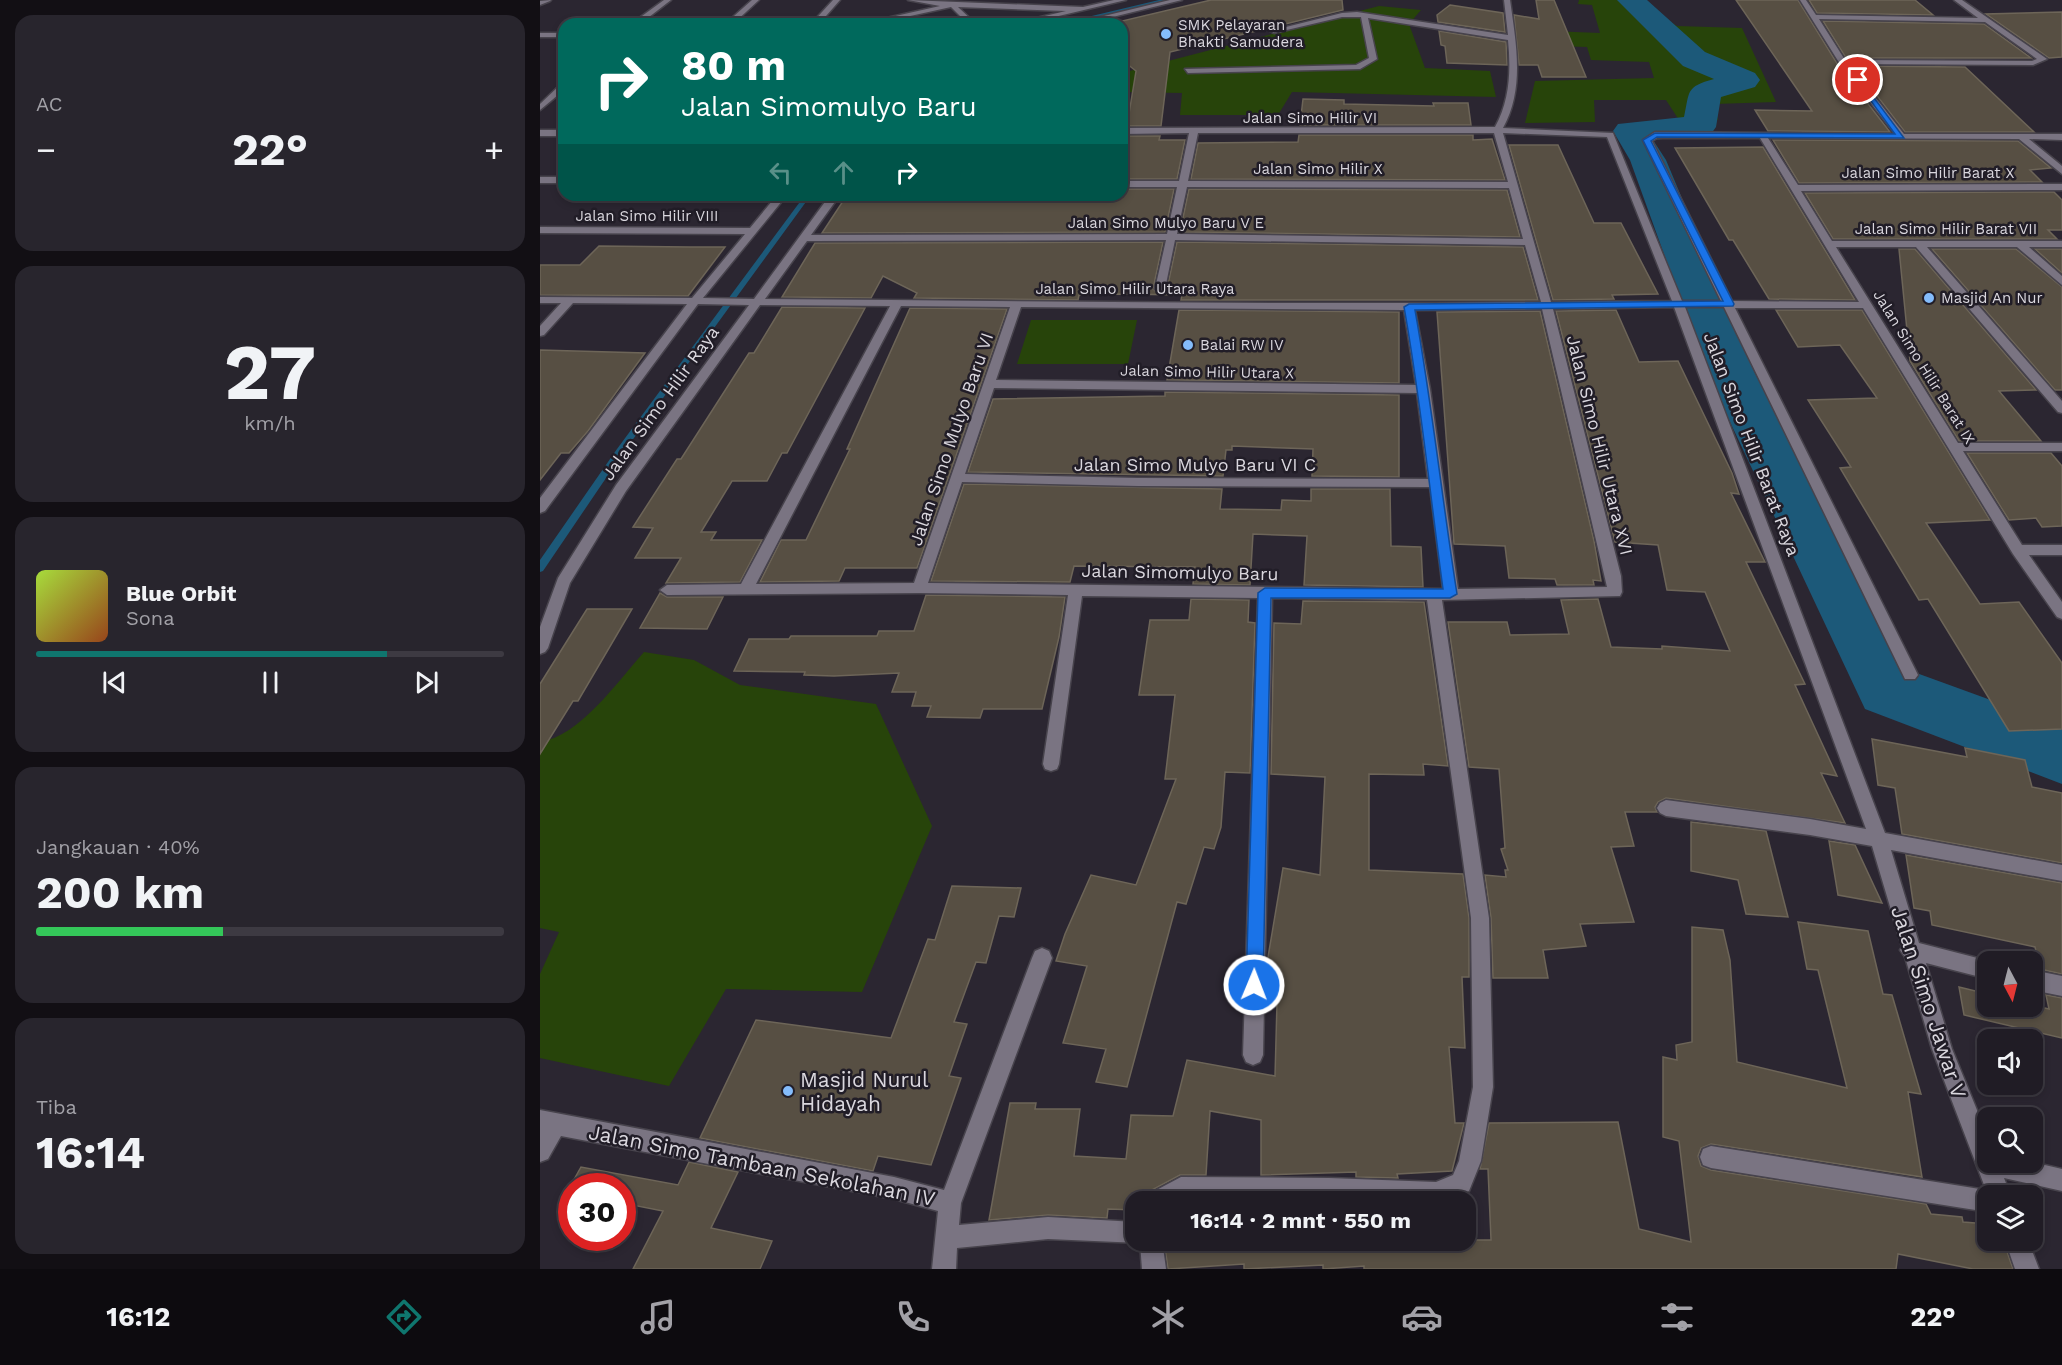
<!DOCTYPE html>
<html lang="id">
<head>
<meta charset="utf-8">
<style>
  :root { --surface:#201c25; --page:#28252d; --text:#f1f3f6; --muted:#a2a1a7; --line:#3d3a42; --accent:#0f766e }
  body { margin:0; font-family:"Work Sans",sans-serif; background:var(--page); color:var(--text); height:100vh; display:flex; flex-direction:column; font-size:22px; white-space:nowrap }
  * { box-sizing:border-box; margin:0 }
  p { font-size:20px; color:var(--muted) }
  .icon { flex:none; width:33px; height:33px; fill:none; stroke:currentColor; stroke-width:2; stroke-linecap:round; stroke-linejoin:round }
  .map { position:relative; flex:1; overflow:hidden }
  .sheet { display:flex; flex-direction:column; gap:15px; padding:15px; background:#120f14; width:540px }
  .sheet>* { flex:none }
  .guide { position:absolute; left:18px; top:18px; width:570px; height:183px; border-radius:18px; box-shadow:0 3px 9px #0003,0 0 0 2px var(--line); background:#00695c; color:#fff; overflow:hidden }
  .needle { width:39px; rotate:173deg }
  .controls { position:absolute; left:1437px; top:951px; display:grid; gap:12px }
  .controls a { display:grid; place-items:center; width:66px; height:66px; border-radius:12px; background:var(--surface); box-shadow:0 3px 9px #0003,0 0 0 2px var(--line); font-size:30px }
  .speed { position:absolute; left:18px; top:1173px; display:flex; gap:12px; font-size:30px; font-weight:700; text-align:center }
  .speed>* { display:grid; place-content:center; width:78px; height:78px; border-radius:50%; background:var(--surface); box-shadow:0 3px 9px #0003,0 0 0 2px var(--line); line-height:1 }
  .speed .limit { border:9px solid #d22; background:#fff; color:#111 }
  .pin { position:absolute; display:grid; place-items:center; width:51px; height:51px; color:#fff; margin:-26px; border:3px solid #fff; border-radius:50%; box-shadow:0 2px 6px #0007 }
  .me { position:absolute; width:66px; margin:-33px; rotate:1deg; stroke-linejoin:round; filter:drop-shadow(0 0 4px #0008) }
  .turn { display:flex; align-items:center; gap:21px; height:126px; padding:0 24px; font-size:27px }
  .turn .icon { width:78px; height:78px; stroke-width:2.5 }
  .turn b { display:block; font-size:42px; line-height:51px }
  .lanes { display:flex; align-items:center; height:57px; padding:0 24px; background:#0003; justify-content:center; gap:30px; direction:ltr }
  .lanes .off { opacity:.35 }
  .big { font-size:45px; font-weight:700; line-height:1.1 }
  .sheet .tile { flex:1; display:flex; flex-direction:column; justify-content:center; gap:9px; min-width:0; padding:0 21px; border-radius:18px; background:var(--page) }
  .sheet .dial { align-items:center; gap:0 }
  .dial b { font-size:78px; line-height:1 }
  .song { display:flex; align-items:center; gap:18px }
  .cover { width:72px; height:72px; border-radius:9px; background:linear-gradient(135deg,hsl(80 70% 55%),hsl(20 70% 35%)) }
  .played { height:6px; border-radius:3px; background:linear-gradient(90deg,var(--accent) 75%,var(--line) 75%) }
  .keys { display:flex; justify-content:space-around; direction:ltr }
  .heat { display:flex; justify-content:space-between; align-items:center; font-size:33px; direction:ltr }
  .charge { height:9px; border-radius:4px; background:linear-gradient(90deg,#34c759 40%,var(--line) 0) }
  .trip { position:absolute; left:585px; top:1191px; width:351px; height:60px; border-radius:18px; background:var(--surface); box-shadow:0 3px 9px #0003,0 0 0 2px var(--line); font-weight:700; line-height:60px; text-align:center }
  .tab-bar { display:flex; height:96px; justify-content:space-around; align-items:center; background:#0d0b0f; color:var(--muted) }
  .tab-bar .icon { width:42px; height:42px }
  .tab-bar .selected { color:var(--accent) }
  .tab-bar b { font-size:27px; color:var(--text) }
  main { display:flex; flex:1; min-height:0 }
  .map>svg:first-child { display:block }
</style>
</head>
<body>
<main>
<section class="sheet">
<div class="tile"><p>AC</p>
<div class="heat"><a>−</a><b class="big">22°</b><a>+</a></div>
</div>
<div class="tile dial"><b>27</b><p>km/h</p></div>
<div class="tile">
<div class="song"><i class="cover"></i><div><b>Blue Orbit</b><p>Sona</p></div></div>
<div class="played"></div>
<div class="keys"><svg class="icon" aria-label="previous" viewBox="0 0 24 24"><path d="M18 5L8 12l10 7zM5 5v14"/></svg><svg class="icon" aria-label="pause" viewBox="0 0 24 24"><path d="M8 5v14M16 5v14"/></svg><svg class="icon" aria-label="next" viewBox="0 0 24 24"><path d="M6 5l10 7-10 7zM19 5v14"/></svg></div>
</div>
<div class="tile"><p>Jangkauan · 40%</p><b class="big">200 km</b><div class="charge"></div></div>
<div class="tile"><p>Tiba</p><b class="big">16:14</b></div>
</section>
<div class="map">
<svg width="1522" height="1269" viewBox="0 0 1522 1269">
  <rect width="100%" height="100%" fill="#2b2631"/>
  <g fill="#27440a">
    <polygon points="1039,0 1106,0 1108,8 1137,26 1202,28 1236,102 1174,104 1178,120 1139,120 1126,100 1054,100 1055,122 985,123 995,81 1114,78 1109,62 1051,60 1047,47 1016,46 1009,31 1060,33 1052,5 1038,4"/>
    <polygon points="839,6 881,10 869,24 885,68 950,71 956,97 752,92 738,115 640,115 642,93 582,92 582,73"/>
    <polygon points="491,320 597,320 588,364 477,364"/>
    <path d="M104,652L154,660L200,685L336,704L392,826L322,992L186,989L129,1086L0,1058V974L19,932L0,928V742C40,736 77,682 104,652Z"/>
  </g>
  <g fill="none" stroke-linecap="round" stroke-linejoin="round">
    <g fill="#1c5979" fill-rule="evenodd">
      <polygon points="619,0 627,0 527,24 518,24"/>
      <polygon points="265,195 271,195 83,453 3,571 0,572 0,560 77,449"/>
    </g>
    <path fill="#1c5979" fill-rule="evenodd" d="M1077,0H1107L1165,52L1215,73L1220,80L1215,87L1181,97L1176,127L1171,134L1113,140L1126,160L1215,373L1371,671L1522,726V784L1325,709L1167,373L1090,160L1073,131L1078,124L1144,117C1150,91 1145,87 1174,79L1143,66Z"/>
  </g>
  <g fill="#574f43" stroke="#6d6558" stroke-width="1.5">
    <polygon points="671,0 802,0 803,10 630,52 621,126 587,126 596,71 582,60 582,21"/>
    <polygon points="996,0 1014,0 1046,77 1002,77 998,65 979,65 974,15 999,19"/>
    <polygon points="1196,0 1258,0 1298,65 1350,132 1228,131 1215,110 1272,111"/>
    <polygon points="1269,0 1375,0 1393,15 1277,13"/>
    <polygon points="910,5 963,13 965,32 898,22 897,15"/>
    <polygon points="1522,12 1522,57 1509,58 1446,14"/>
    <polygon points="1283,21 1444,24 1491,58 1306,58"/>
    <polygon points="899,31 966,42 967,65 907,63 905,46 901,45"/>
    <polygon points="1314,66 1425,67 1494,132 1365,132"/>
    <polygon points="763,99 804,100 804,104 894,106 893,103 928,103 931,125 760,125"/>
    <polygon points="759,135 933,135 933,140 952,139 965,180 651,179 658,143 758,142"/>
    <polygon points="585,136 620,136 619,140 645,140 637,179 582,179"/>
    <polygon points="1233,140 1478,141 1511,168 1490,170 1502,182 1259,183"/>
    <polygon points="969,145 1018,145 1054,223 1081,223 1118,294 1072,295 1074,299 1013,300"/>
    <polygon points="1223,147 1315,300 1229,299 1193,240 1189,240 1135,148"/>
    <polygon points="582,189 634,189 625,232 282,233 307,195 582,195"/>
    <polygon points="649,189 967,190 980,237 640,232"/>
    <polygon points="1514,192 1522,200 1522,230 1508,230 1517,239 1293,239 1265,193"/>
    <polygon points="623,242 613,289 619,294 627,289 637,242 983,247 998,300 641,300 642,295 583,294 539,295 538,300 374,298 377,293 343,276 331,298 242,297 275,243"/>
    <polygon points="59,246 150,247 185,247 148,296 0,295 0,265 40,265"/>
    <polygon points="1359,249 1375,249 1496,390 1459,391 1501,441 1419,441 1370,361"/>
    <polygon points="1392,249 1476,249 1522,287 1522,390 1515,390"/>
    <polygon points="1495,249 1522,249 1522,273"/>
    <polygon points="242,307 325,308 247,453 242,453 227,481 192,481 161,532 176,532 171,540 222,540 200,582 126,583 141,558 95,558 113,528 93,527 137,459 141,459 209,353 214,353"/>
    <polygon points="370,308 467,309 377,568 305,568 299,581 220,582 241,540 266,540 310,449 307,449"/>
    <polygon points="639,310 859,312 859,383 627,380"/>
    <polygon points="1076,310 1099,362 1138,361 1192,473 1199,494 1191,493 1225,562 1206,562 1265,684 1255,685 1297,776 1281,773 1305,823 1126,798 1118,802 1115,807 1117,812 1085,812 1094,846 1071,847 1094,922 1040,924 1046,946 1003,950 1008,978 953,978 951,918 945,875 966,877 965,870 968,870 961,849 965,848 959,769 929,767 908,622 967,622 970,635 1029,634 1021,600 1058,599 1071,647 1122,649 1122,646 1190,651 1165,592 1127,590 1118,545 1075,542 1016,311"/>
    <polygon points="1236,310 1322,310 1450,520 1386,523 1440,604 1479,602 1522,663 1522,729 1469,731 1388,599 1379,600 1300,468 1311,467 1268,400 1337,398 1300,345 1258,347"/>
    <polygon points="1000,311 1054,541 1061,581 1053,580 1054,585 1017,585 1015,579 969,578 965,546 914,544 897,312"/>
    <polygon points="0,350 105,353 48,431 29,453 21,453 0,480"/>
    <polygon points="625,392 859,395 859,477 772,476 773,449 692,446 692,450 686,450 683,476 428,472 453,399 625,396"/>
    <polygon points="1427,453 1511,453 1522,466 1522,526 1502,527 1496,518 1469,520"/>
    <polygon points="424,484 682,489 680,509 741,510 742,500 771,501 771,489 850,489 851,546 881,547 883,587 764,585 767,536 713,534 710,585 653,584 655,567 534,566 530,582 391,581"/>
    <polygon points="120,593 127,597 183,597 167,629 100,628"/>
    <polygon points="386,595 525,597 519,637 502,709 443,709 440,718 387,717 391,706 372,706 376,692 352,692 359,673 294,676 264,675 265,672 194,671 209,639 249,639 251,636 337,636 339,631 374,631"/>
    <polygon points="651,599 709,600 708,622 715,623 710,773 685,772 681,827 674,849 664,847 646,904 637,902 587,1087 556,1082 566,1049 523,1043 547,966 516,961 525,934 551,875 596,885 636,779 625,779 635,695 599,695 610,620 649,620"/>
    <polygon points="763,601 884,602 908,766 883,764 884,775 829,774 829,870 923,874 929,918 929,977 922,977 925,1048 909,1047 915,1123 924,1123 912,1171 857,1174 858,1178 816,1177 816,1172 721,1175 721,1120 670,1111 666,1175 640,1175 608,1192 604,1202 596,1202 596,1210 568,1209 567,1218 508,1215 449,1220 470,1103 496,1103 495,1109 540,1109 534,1156 586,1159 591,1115 633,1116 647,1060 735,1076 737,1003 726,1001 727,963 743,868 780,875 785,777 731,774 734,623 761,624"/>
    <polygon points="47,609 92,609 38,701 33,701 0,754 0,684"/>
    <polygon points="1332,739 1427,757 1425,748 1485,760 1492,787 1522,793 1522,863 1362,834 1355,788 1338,785"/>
    <polygon points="1151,822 1226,831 1248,917 1206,914 1198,880 1151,871"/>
    <polygon points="1289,841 1315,845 1342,903 1298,895"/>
    <polygon points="1366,855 1522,883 1522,974 1500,969 1495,947 1392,925 1390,911 1374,908"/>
    <polygon points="412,886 481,888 474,917 459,916 446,963 436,962 414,1022 427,1024 409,1076 421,1078 391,1165 338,1156 333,1171 160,1138 216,1020 351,1038 388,939 395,940"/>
    <polygon points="1258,922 1328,931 1343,994 1352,995 1381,1094 1368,1092 1382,1177 1171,1144 1161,1148 1158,1156 1161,1166 1171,1170 1386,1204 1391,1214 1422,1217 1423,1222 1448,1224 1448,1240 1463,1240 1473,1269 1433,1269 1358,1254 1356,1269 824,1269 824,1266 783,1269 783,1265 704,1269 704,1264 628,1269 624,1240 951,1240 948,1169 940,1169 949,1123 1078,1122 1099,1229 1151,1242 1139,1141 1123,1137 1123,1057 1137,1060 1136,1045 1152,1042 1152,927 1183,930 1190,960 1197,1062 1307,1088 1278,970 1267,969"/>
    <polygon points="1419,987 1448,994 1448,1006 1492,1005 1509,1009 1506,995 1522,998 1522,1038 1424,1015"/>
    <polygon points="149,1162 198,1172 171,1228 232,1241 220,1269 93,1269 123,1211 82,1203 82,1186 32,1186 32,1193 27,1192 41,1167 138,1185"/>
  </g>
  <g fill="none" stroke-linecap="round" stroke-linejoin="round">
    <defs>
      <g id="minor">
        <polygon points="11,0 10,1 0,5 0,1"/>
        <polygon points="124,0 131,0 100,24 91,24"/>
        <polygon points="212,0 219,0 193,24 185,24"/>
        <polygon points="293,0 300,0 279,24 271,24"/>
        <polygon points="368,0 543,7 574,0 586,0 485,24 471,24 526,11 418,7 436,24 428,24 411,7 334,24 320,24 400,6"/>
        <polygon points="630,0 642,0 544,24 531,24"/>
        <path d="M964,0H970C976,43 985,88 963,128L1073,133L1142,301H1181L1103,140L1115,132L1355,134L1300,64L1260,0H1266L1276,15L1438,18L1414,0H1422L1507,59L1493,65L1309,64L1364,134H1522V140L1489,139L1522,166V174L1479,139L1228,138L1258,185L1522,184V190L1261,191L1292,241H1522V247H1489L1522,276V285L1477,247H1387L1522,401V413L1518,412L1376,247H1296L1418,443H1522V451H1423L1482,545H1522V555H1489L1522,602V619L1517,617L1473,554L1323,308H1195L1378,675L1375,679H1365L1184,307H1145L1345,833L1522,865V881L1351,850L1379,943L1453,962H1448V979L1386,963L1412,1049L1448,1137V1162H1492L1522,1169V1191L1464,1178L1471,1196H1448V1212L1171,1168L1163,1165L1160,1157L1163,1149L1171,1146L1446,1190L1392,1049L1365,957L1360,950L1362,947L1332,846L1270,835L1126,816L1120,813L1117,808L1120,803L1126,800L1270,819L1326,829L1134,307L1013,309L1081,576L1082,592L1080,596L902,600L949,918L953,1087L941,1161L929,1191L902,1202L643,1199L639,1202H606L609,1194L641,1177L789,1178L896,1182L913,1175L919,1161L933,1087L931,918L887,600L732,598L723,1055L720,1062L713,1065L706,1062L703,1055L718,598L542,596L519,764L517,769L511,771L505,769L503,764L528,595L379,593L127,595L120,590L127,585L201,584L350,306L220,305L86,491L30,583L8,648L5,652L0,654V627L18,578L76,485L209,305L158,304L5,511L0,513V498L147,304L33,303L4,335L0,336V326L21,303H0V297L152,298L205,234L0,233V227L210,228L237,195H247L163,298L214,299L290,195H300L271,235L627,234L637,187H582V181H639L649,133L582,134V128L955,127C970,100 971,70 968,40L828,18L837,59L820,69L648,73L645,69L816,65L829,58L821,17H802L734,33L730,31L802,13L817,12L968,35ZM1279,19L1445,22L1497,59L1492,61L1305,60ZM658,133H954L968,182L648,181ZM963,133L1067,137L1132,301L1011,302ZM1117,138H1220L1319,302L1192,301L1112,141ZM647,187L969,188L983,239L637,234ZM626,240L615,289L620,292L625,289L635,240L985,245L1001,302C742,305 482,301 225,299L267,241ZM361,306L470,307L374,583L216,584ZM481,307L864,310L876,385L456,380ZM1002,309L1067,587L918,589L890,389L875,310ZM454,388L877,393L888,479L598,478L425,474ZM422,482L598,486L890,487L903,589L388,583Z"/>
        <rect x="0" y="33" width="24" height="4"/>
        <polygon points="21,84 24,84 24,90 0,110 0,104"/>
        <rect x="0" y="130" width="24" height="6"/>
        <rect x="0" y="177" width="24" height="6"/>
        <polygon points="502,948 509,951 512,958 421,1203 419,1225 508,1217 596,1222 596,1240 622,1240 626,1269 602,1269 600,1243 508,1239 417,1248 416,1269 392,1269 398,1211 354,1199 21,1136 8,1159 0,1162 0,1110 354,1177 404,1190 492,958 495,951"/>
        <polygon points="1492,970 1522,976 1522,996 1492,990"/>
        <polygon points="1465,1240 1488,1240 1499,1269 1475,1269"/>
      </g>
    </defs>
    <use href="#minor" stroke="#47434c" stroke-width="3"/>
    <use href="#minor" fill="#7a7482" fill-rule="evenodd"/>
  </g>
  <path fill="#1a73e8" stroke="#114b97" stroke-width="1.5" d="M1315,79H1320L1364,138L1117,137L1111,141L1194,304L1193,306L875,310C892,404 902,499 917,594L910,598H731L723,985L721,992L714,994L708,992L706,985L718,593L725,588L903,589C890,495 881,401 864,307L869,304L1183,301L1103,140L1115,133L1355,134Z"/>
  <g fill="#84bcfb" stroke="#211d27" stroke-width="2">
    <circle cx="626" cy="34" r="6"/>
    <circle cx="1389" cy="298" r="6"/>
    <circle cx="648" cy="345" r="6"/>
    <circle cx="248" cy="1091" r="6"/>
  </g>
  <g text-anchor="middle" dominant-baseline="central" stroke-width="5" stroke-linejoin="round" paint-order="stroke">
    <g font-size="15" fill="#dad7de" stroke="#211d27" text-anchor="start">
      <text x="638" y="25">SMK Pelayaran<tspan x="638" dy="17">Bhakti Samudera</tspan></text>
      <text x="1401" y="298">Masjid An Nur</text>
      <text x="660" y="345">Balai RW IV</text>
    </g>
    <g font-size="15" fill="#dad7de" stroke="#211d27">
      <text x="770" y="118">Jalan Simo Hilir VI</text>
      <text x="778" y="169">Jalan Simo Hilir X</text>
      <text x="1388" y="173">Jalan Simo Hilir Barat X</text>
      <text x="107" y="216">Jalan Simo Hilir VIII</text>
      <text x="626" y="223">Jalan Simo Mulyo Baru V E</text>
      <text x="1406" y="229">Jalan Simo Hilir Barat VII</text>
      <text x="595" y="289">Jalan Simo Hilir Utara Raya</text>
      <text transform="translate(1384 367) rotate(58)">Jalan Simo Hilir Barat IX</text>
      <text transform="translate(667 372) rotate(1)">Jalan Simo Hilir Utara X</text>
    </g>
    <g font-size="18" fill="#dad7de" stroke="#211d27">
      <text transform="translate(120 403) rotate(-54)">Jalan Simo Hilir Raya</text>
      <text transform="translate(411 439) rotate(-71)">Jalan Simo Mulyo Baru VI</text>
      <text transform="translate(1212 444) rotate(69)">Jalan Simo Hilir Barat Raya</text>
      <text transform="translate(1060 445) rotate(76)">Jalan Simo Hilir Utara XVI</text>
      <text x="655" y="464">Jalan Simo Mulyo Baru VI C</text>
      <text transform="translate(640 572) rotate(1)">Jalan Simomulyo Baru</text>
    </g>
    <g font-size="21" fill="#dad7de" stroke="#211d27">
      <text transform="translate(1389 1002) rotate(72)">Jalan Simo Jawar V</text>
      <text transform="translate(222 1165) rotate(11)">Jalan Simo Tambaan Sekolahan IV</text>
    </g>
    <g font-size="21" fill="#dad7de" stroke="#211d27" text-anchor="start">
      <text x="260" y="1079">Masjid Nurul<tspan x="260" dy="24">Hidayah</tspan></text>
    </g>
  </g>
</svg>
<div class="controls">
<a><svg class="needle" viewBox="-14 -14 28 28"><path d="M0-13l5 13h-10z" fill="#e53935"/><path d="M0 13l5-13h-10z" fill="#a2a1a7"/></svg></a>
<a><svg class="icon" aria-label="sound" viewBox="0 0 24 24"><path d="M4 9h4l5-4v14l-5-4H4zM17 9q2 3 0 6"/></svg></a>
<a><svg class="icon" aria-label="search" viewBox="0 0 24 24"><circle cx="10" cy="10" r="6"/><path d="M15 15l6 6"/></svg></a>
<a><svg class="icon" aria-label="layers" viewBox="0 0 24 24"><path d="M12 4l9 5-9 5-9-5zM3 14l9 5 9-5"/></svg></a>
</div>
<div class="speed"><div class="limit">30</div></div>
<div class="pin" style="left:1318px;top:80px;background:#d93025"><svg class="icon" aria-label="arrive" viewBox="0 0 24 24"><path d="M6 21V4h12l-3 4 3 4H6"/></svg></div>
<svg class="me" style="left:714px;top:985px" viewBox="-20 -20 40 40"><circle r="17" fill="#1a73e8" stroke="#fff" stroke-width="3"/><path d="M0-11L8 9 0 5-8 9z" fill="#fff"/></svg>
<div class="trip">16:14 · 2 mnt · 550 m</div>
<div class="guide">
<div class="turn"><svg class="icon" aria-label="right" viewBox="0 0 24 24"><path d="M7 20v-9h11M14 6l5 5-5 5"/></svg><div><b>80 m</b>Jalan Simomulyo Baru</div></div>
<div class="lanes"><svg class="icon off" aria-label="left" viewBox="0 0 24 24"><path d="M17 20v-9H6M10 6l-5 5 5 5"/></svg><svg class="icon off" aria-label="ahead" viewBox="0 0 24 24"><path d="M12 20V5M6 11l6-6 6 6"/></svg><svg class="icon" aria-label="right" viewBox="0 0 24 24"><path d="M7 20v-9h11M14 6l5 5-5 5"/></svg></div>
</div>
</div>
</main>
<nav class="tab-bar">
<b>16:12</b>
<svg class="icon selected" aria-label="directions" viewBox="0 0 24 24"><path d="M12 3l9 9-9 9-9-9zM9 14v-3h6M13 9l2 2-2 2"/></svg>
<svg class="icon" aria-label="music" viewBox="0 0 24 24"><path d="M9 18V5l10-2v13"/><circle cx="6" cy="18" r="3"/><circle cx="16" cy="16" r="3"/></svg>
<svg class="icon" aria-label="phone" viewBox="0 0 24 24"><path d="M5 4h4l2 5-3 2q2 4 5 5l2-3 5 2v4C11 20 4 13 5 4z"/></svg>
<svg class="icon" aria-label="climate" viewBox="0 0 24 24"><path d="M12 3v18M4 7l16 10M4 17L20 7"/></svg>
<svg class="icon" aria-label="car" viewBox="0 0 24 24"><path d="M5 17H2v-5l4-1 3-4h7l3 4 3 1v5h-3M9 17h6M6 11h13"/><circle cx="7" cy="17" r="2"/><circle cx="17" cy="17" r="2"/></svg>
<svg class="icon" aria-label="filters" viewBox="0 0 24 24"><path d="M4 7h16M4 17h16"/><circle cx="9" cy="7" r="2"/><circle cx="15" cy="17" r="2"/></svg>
<b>22°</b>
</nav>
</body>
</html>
